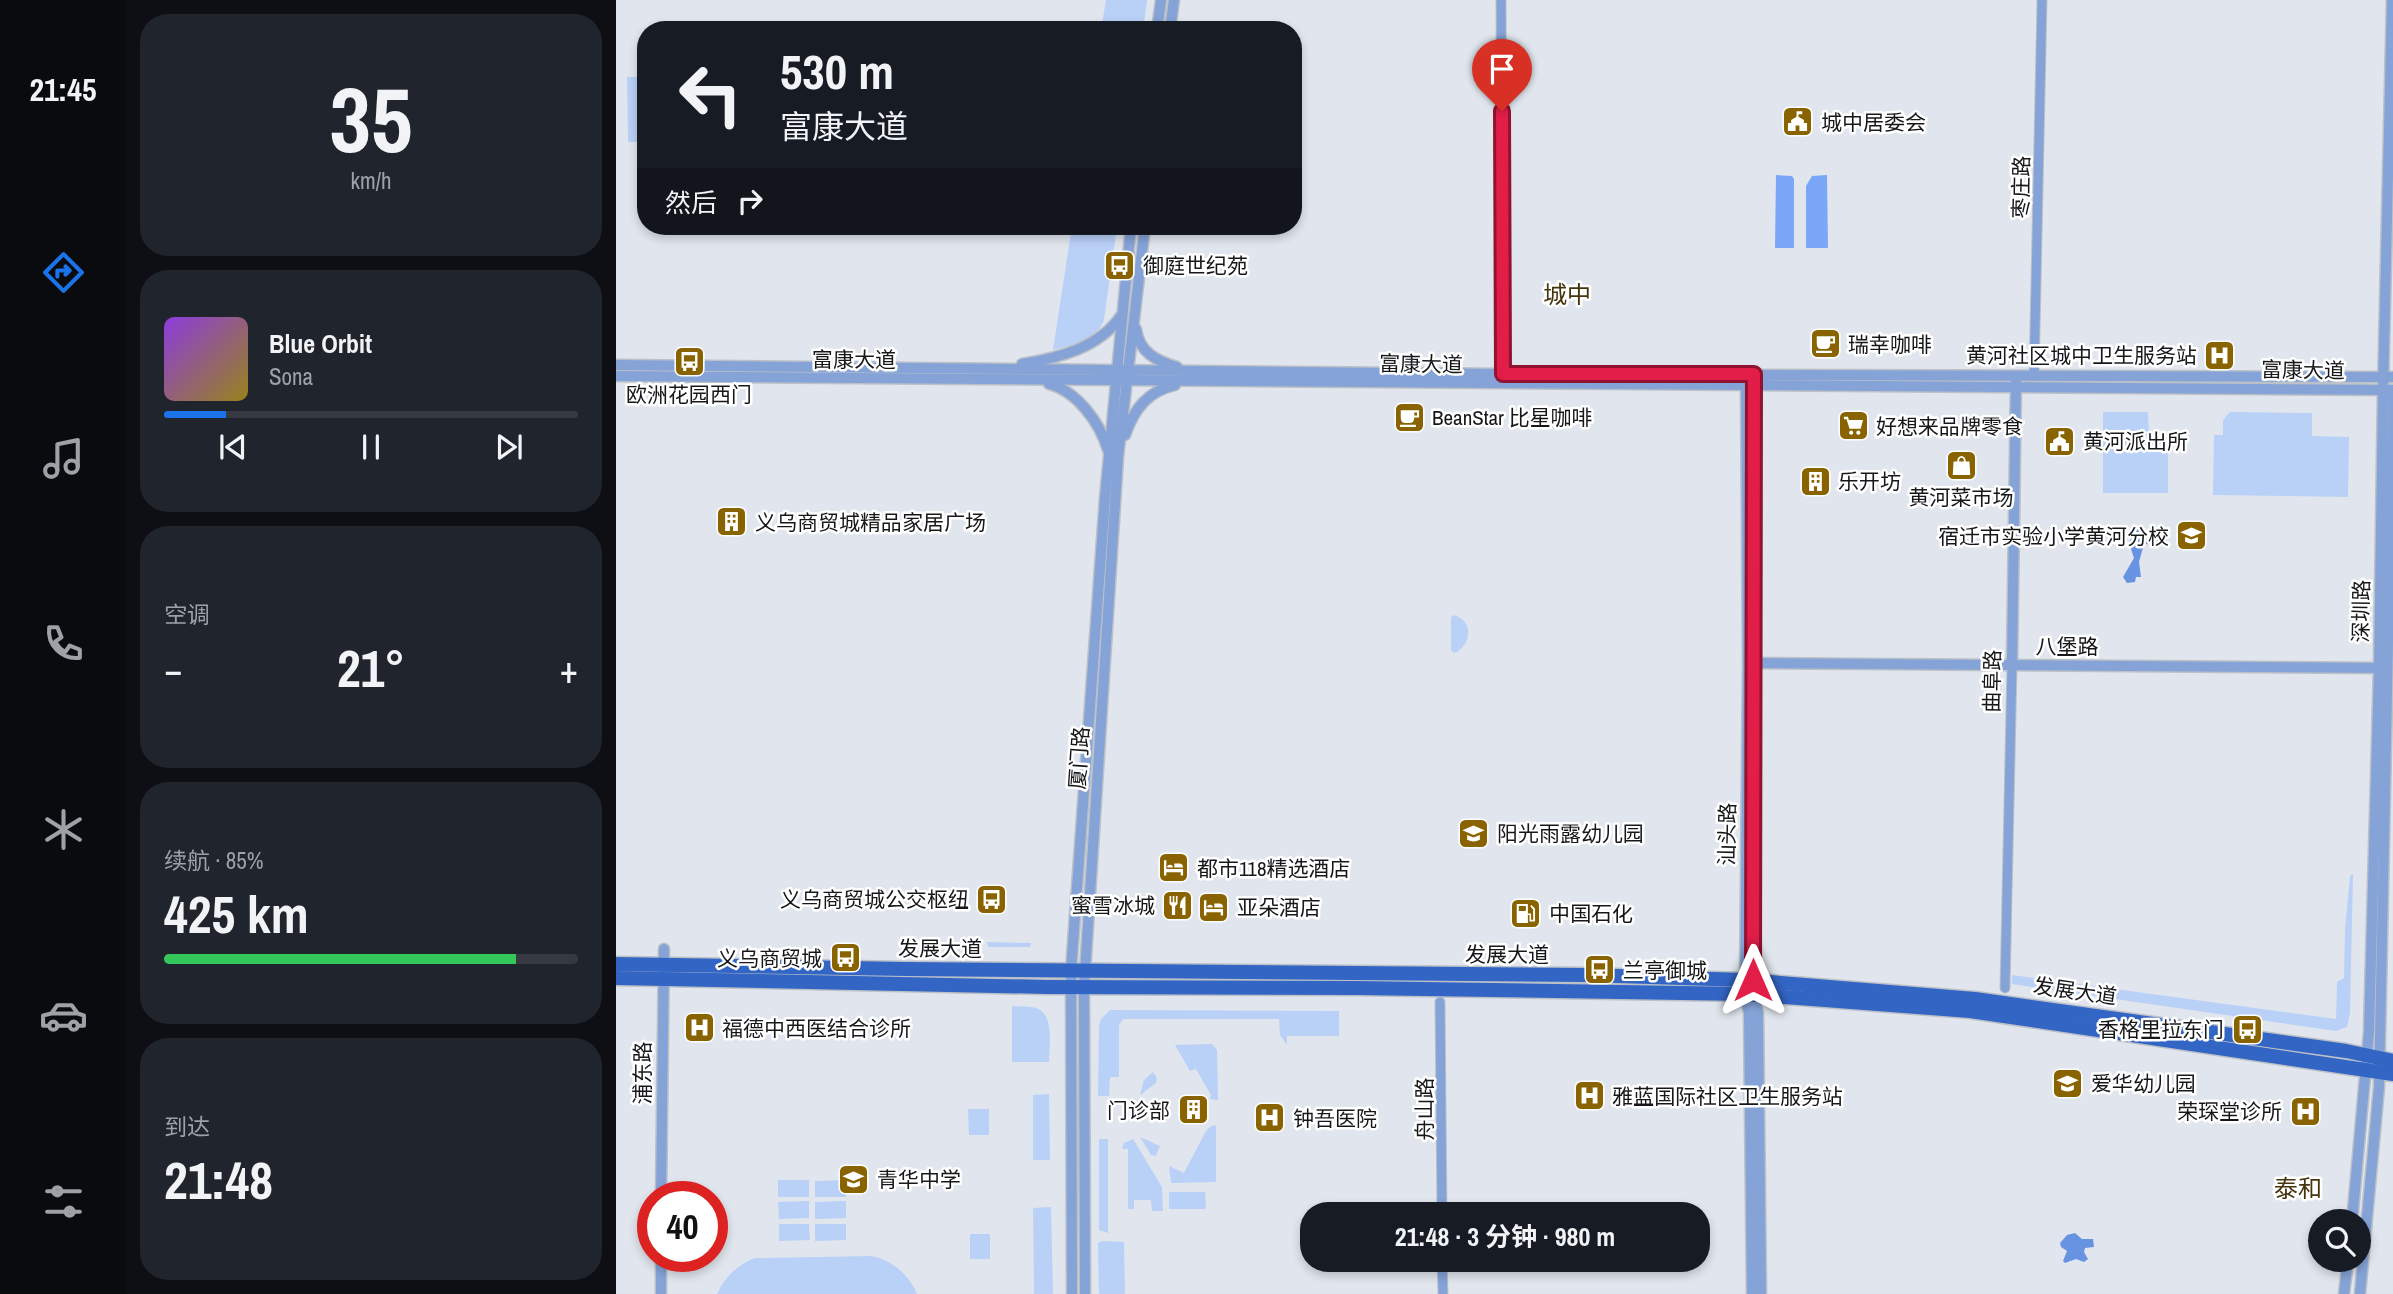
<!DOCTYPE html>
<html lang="zh">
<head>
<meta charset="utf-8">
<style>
  :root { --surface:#171b24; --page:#20242c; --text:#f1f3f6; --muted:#9ea1a6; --line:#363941; --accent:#1a73e8 }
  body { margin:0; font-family:"Archivo Narrow","Noto Sans SC",sans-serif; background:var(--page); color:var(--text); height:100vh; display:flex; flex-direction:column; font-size:26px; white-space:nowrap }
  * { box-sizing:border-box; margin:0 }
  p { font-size:23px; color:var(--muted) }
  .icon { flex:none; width:38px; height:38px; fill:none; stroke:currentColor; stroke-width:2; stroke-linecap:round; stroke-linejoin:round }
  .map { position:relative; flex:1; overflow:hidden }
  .sheet { display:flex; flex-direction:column; gap:14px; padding:14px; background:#0d0f14; width:490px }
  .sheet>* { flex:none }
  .guide { position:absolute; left:21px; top:21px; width:665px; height:214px; border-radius:28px; box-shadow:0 4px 10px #0003; background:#171b24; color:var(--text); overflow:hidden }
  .fabs { position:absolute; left:1692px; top:1209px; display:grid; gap:14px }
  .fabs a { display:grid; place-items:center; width:63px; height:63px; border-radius:50%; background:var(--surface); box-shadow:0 4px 10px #0003; font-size:35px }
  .speed { position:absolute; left:21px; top:1181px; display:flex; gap:14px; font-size:35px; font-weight:700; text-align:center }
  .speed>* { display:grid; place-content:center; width:91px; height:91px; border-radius:50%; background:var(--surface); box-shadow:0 4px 10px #0003; line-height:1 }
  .speed .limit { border:10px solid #d22; background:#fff; color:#111 }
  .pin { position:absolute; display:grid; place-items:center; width:60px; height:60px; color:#fff; margin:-72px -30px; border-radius:50% 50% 50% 0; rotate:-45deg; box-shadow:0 0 7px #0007 }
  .pin .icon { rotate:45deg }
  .me { position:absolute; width:77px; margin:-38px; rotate:0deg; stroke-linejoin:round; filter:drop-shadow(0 0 5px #0008) }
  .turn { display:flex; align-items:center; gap:24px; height:147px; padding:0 28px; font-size:32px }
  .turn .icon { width:91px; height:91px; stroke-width:2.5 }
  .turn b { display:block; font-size:49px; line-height:60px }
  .then { display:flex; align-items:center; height:66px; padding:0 28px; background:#0003; gap:14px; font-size:26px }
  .big { font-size:52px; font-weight:700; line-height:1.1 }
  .sheet .card { flex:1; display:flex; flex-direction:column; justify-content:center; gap:10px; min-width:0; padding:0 24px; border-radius:28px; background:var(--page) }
  .sheet .dial { align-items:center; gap:0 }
  .dial b { font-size:91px; line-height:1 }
  .song { display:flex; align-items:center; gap:21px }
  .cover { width:84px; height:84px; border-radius:10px; background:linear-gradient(135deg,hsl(270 70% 55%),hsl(50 70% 35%)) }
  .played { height:7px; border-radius:4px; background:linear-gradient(90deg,var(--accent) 15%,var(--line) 15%) }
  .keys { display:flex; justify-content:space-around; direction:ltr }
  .heat { display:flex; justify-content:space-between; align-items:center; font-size:38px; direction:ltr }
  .charge { height:10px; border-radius:5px; background:linear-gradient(90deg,#34c759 85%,var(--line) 0) }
  .trip { position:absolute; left:684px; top:1202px; width:410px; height:70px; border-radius:28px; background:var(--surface); box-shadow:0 4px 10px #0003; font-weight:700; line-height:70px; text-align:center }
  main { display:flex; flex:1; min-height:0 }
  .tab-bar { display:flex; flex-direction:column; width:126px; justify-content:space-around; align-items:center; background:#090b0e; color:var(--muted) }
  .tab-bar .icon { width:49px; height:49px }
  .tab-bar .active { color:var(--accent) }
  .tab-bar b { font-size:32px; color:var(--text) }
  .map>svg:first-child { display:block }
</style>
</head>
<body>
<main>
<nav class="tab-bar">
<b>21:45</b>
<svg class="icon active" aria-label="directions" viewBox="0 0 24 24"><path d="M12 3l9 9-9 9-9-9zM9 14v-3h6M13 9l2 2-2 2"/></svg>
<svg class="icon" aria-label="music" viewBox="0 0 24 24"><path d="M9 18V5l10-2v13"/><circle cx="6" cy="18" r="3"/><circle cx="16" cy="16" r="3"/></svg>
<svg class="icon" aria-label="phone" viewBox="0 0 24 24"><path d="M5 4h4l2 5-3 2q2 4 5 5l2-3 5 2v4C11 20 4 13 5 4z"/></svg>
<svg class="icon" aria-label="climate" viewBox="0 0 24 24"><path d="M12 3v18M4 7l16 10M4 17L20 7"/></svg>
<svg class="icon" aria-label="car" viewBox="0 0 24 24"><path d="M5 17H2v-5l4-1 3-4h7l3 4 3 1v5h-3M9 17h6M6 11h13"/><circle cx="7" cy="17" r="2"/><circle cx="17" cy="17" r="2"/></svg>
<svg class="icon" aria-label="filters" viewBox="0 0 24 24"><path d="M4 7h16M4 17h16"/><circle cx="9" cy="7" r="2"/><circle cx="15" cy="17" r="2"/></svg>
</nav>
<section class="sheet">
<div class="card dial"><b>35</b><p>km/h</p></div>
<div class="card">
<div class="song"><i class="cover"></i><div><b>Blue Orbit</b><p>Sona</p></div></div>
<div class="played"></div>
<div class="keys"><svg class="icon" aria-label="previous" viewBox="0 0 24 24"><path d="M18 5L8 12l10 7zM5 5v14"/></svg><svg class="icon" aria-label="pause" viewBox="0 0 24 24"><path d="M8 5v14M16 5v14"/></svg><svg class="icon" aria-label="next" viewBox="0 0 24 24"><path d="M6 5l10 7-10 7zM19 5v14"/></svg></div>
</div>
<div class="card"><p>空调</p>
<div class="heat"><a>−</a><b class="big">21°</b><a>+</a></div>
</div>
<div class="card"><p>续航 · 85%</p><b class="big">425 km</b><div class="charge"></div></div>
<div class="card"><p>到达</p><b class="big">21:48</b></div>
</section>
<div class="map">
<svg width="1777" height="1294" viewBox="0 0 1777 1294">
  <rect width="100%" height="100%" fill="#e1e6ee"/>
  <g fill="#b9d0f7">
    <polygon points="490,0 531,0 527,30 485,30"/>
    <polygon points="11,77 30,77 30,142 12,142"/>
    <path d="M456,226H501L488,320C480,341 456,345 437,350Z"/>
    <polygon points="1487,412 1532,412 1533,435 1552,435 1552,493 1487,493"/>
    <polygon points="1614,412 1696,413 1696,436 1733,437 1732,497 1597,495 1598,435 1607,435 1607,420"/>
    <path d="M837,615C858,620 856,644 839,653L835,651V618Z"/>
    <polygon points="1737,874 1734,1013 1731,1027 1720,1031 1396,984 1396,975 1720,1019 1721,982 1728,978 1729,928 1734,876"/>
    <polygon points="371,942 415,943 414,947 372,947"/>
    <path d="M396,1006C403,1007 413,1006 420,1008C439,1014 433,1046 433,1062H396Z"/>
    <polygon points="494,1010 723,1011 723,1036 671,1036 671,1045 664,1035 663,1019 507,1019 503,1025 503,1077 494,1077 493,1096 482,1096 483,1026 485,1019"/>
    <polygon points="596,1044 601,1050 602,1100 594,1099 595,1095 580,1069 574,1071 559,1045"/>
    <polygon points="537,1072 541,1078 540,1083 524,1095 528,1080"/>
    <polygon points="433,1094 434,1160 417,1160 417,1095"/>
    <polygon points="352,1109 373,1109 373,1135 353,1135"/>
    <polygon points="600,1125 600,1182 555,1183 553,1166 568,1173 590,1131 595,1126"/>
    <polygon points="524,1137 544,1146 540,1156 535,1155"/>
    <polygon points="483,1139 492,1139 492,1233 483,1230"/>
    <polygon points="517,1139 546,1187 547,1211 536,1211 535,1200 518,1200 518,1209 512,1209 512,1149 506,1149 508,1143"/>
    <rect x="162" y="1180" width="31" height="17"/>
    <polygon points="230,1180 230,1197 199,1197 199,1181"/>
    <polygon points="553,1192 589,1192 590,1207 589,1209 553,1209"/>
    <polygon points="193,1201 193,1218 163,1219 162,1202"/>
    <polygon points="230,1201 230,1218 199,1219 199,1202"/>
    <polygon points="435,1207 437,1294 418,1294 417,1208"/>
    <polygon points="163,1224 193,1224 194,1240 163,1241"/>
    <polygon points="199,1224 230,1224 230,1240 199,1241"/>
    <rect x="354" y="1234" width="20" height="25"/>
    <polygon points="486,1241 508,1242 509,1294 483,1294 482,1243"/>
    <path d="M256,1256C276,1260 293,1275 301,1294H101C108,1278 122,1264 139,1258Z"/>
  </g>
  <g fill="#7aa7f7">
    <polygon points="1160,175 1176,176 1178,179 1178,248 1159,248"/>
    <polygon points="1211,175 1212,248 1190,248 1190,186 1196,176"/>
  </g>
  <g fill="#6893e3">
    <polygon points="1518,528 1532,531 1544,531 1549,535 1551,542 1548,545 1528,544 1523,562 1525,577 1520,577 1519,582 1511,583 1507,577 1518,558 1513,543 1516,536 1515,530"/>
    <polygon points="1459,1233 1466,1239 1477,1239 1478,1247 1469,1248 1468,1252 1472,1259 1468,1262 1460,1259 1449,1263 1447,1261 1451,1251 1445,1247 1444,1243 1451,1235"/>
  </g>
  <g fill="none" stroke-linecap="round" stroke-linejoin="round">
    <defs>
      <g id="minor">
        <polyline points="885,0 887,374"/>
        <polyline points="1418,376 1426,0"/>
        <polyline points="1389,988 1396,665"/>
        <polyline points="824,1002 826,1214"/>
        <polyline points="826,1260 827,1294"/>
      </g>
      <g id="tertiary">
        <polyline points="541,30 545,0"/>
        <polyline points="554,30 558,0"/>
        <path d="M520,329C523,352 540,361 561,367"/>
        <path d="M406,364C442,358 483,348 505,316"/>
        <polyline points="0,365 887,374 1777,377"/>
        <polyline points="0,376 1777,390"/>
        <polyline points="1130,381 1132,663 1129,994 1133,1013 1136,1294"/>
        <path d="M433,384C461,391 484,423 492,450"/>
        <path d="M509,435C518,409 532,391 559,385"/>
        <polyline points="1138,522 1138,380"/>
        <polyline points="1132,663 1769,668"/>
        <polyline points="1396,665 1400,381"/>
        <polyline points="1137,832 1137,994 1142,1013 1145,1294"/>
        <polyline points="45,1197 48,949"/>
        <polyline points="1736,1222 1753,1032 1763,668 1767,391 1776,0"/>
        <polyline points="45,1294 45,1256"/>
        <polyline points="456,1294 455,971 489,498 515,226"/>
        <polyline points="469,1294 468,988 502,457 529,226"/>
        <polyline points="1728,1294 1732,1260"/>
        <polyline points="1744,1294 1763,1087 1777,396"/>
      </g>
      <g id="primary">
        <polyline points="0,964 290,969 970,975 1129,980 1359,999 1730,1051 1777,1061"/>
        <polyline points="0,978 431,987 740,988 1129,994 1354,1011 1777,1074"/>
      </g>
    </defs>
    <use href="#minor" stroke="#bcc1c8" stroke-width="11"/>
    <use href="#tertiary" stroke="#bcc1c8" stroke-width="13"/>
    <use href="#primary" stroke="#bcc1c8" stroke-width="17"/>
    <use href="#minor" stroke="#85a3d7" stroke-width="9"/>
    <use href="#tertiary" stroke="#85a3d7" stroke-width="10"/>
    <use href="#primary" stroke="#3365c5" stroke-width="14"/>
  </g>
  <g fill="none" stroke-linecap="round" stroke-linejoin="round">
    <defs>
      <polyline id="route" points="886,111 887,374 1138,374 1137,980"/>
    </defs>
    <use href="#route" stroke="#92132f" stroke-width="18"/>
    <use href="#route" stroke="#e11d48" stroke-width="12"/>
  </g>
  <defs>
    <symbol id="civic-square" viewBox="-11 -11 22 22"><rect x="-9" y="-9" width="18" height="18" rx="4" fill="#8a6301" stroke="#fff"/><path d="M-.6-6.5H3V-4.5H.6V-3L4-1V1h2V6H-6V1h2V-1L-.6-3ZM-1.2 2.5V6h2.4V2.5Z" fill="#fff"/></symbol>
    <symbol id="bus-square" viewBox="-11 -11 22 22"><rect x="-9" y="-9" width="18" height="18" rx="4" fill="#8a6301" stroke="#fff"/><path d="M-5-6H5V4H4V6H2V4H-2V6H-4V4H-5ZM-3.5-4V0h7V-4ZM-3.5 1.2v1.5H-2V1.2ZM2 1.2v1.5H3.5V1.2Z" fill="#fff"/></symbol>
    <symbol id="cafe-square" viewBox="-11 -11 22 22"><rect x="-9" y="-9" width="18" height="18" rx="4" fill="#8a6301" stroke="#fff"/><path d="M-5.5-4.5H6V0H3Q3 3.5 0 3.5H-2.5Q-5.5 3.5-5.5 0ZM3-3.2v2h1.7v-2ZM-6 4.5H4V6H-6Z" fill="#fff"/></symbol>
    <symbol id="hospital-square" viewBox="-11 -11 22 22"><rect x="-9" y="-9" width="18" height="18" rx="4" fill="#8a6301" stroke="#fff"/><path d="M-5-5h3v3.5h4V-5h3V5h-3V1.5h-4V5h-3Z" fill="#fff"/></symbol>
    <symbol id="supermarket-square" viewBox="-11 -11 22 22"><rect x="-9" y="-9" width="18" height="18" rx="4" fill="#8a6301" stroke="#fff"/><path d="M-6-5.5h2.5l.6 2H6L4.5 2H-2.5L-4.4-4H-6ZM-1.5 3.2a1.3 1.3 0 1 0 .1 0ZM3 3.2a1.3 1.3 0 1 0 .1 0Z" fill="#fff"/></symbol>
    <symbol id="shop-square" viewBox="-11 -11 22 22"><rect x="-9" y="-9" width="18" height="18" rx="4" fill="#8a6301" stroke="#fff"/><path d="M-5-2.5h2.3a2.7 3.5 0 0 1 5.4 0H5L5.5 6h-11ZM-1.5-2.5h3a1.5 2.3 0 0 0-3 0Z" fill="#fff"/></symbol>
    <symbol id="building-square" viewBox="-11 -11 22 22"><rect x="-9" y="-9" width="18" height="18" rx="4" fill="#8a6301" stroke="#fff"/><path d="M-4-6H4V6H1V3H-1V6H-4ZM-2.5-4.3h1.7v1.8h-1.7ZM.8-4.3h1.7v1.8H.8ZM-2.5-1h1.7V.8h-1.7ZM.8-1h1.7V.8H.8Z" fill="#fff"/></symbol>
    <symbol id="school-square" viewBox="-11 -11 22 22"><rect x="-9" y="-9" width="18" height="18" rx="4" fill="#8a6301" stroke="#fff"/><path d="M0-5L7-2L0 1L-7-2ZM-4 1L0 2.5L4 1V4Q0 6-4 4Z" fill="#fff"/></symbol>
    <symbol id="hotel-square" viewBox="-11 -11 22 22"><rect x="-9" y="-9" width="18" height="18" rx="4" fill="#8a6301" stroke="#fff"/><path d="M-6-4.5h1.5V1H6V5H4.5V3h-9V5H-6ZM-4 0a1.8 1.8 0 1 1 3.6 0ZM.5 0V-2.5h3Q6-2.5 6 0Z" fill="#fff"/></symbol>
    <symbol id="restaurant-square" viewBox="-11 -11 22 22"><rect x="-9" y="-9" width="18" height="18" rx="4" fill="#8a6301" stroke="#fff"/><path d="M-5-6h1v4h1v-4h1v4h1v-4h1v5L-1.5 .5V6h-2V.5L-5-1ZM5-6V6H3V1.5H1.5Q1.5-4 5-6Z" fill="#fff"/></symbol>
    <symbol id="fuel-square" viewBox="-11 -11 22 22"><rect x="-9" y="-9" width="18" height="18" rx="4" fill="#8a6301" stroke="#fff"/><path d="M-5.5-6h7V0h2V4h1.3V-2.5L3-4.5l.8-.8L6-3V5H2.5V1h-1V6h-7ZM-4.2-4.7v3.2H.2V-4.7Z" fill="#fff"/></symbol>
  </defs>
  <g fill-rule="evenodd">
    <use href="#civic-square" x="1164" y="104" width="35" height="35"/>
    <use href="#bus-square" x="486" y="248" width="35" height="35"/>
    <use href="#cafe-square" x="1192" y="326" width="35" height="35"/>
    <use href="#hospital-square" x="1586" y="338" width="35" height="35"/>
    <use href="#bus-square" x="56" y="344" width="35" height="35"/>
    <use href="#cafe-square" x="776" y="400" width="35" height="35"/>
    <use href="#supermarket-square" x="1220" y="408" width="35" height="35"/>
    <use href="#civic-square" x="1426" y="424" width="35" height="35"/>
    <use href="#shop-square" x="1328" y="448" width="35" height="35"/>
    <use href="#building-square" x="1182" y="464" width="35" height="35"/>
    <use href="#building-square" x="98" y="504" width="35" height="35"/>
    <use href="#school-square" x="1558" y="518" width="35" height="35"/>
    <use href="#school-square" x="840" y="816" width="35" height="35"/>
    <use href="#hotel-square" x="540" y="850" width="35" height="35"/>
    <use href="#bus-square" x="358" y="882" width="35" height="35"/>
    <use href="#restaurant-square" x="544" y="888" width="35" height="35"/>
    <use href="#hotel-square" x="580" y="890" width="35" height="35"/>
    <use href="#fuel-square" x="892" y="896" width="35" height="35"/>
    <use href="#bus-square" x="212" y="940" width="35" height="35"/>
    <use href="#bus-square" x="966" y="952" width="35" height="35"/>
    <use href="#hospital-square" x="66" y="1010" width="35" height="35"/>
    <use href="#bus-square" x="1614" y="1012" width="35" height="35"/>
    <use href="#school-square" x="1434" y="1066" width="35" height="35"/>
    <use href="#hospital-square" x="956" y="1078" width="35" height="35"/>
    <use href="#building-square" x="560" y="1092" width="35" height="35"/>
    <use href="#hospital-square" x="1672" y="1094" width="35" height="35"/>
    <use href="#hospital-square" x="636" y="1100" width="35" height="35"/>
    <use href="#school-square" x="220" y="1162" width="35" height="35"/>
  </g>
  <g text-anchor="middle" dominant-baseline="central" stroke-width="5" stroke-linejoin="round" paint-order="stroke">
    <g font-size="21" fill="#151719" stroke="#fff" text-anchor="start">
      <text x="1205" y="122">城中居委会</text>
      <text x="527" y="265">御庭世纪苑</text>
      <text x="1232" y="344">瑞幸咖啡</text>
      <text x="1581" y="355" text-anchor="end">黄河社区城中卫生服务站</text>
      <text x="73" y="394" text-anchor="middle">欧洲花园西门</text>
      <text x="816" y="417">BeanStar 比星咖啡</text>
      <text x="1260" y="426">好想来品牌零食</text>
      <text x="1467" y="441">黄河派出所</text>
      <text x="1222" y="481">乐开坊</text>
      <text x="1345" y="497" text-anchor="middle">黄河菜市场</text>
      <text x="139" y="522">义乌商贸城精品家居广场</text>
      <text x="1553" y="536" text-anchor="end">宿迁市实验小学黄河分校</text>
      <text x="881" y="833">阳光雨露幼儿园</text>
      <text x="581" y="868">都市118精选酒店</text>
      <text x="353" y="899" text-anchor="end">义乌商贸城公交枢纽</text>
      <text x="539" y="905" text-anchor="end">蜜雪冰城</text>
      <text x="621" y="907">亚朵酒店</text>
      <text x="933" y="913">中国石化</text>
      <text x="206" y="958" text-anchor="end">义乌商贸城</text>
      <text x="1007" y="970">兰亭御城</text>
      <text x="106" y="1028">福德中西医结合诊所</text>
      <text x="1608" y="1029" text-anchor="end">香格里拉东门</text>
      <text x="1475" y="1083">爱华幼儿园</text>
      <text x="996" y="1096">雅蓝国际社区卫生服务站</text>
      <text x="554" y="1110" text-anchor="end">门诊部</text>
      <text x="1666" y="1111" text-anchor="end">荣琛堂诊所</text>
      <text x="677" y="1118">钟吾医院</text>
      <text x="261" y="1179">青华中学</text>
    </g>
    <g font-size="21" fill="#151719" stroke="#fff">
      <text transform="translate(1405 187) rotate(-89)">枣庄路</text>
      <text x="238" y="359">富康大道</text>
      <text transform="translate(805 364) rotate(1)">富康大道</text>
      <text transform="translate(1687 370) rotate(1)">富康大道</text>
      <text transform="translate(1745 611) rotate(-89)">深圳路</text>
      <text x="1451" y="646">八堡路</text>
      <text transform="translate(1376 681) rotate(-89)">曲阜路</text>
      <text transform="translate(463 758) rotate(-86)">厦门路</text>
      <text transform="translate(1111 834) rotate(-89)">汕头路</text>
      <text x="324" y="948">发展大道</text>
      <text x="891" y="954">发展大道</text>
      <text transform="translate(1459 991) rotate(8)">发展大道</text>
      <text transform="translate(26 1073) rotate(-90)">浦东路</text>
      <text transform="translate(808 1109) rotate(-90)">舟山路</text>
    </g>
    <g font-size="24" fill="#47340d" stroke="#fff">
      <text x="951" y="294">城中</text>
      <text x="1682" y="1188">泰和</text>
    </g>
  </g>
</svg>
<div class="fabs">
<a><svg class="icon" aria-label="search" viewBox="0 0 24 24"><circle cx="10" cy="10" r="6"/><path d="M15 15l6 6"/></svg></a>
</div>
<div class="speed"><div class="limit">40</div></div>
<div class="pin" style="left:886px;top:111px;background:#d93025"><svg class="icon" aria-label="arrive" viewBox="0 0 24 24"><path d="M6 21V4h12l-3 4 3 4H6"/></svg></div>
<svg class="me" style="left:1137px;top:980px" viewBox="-20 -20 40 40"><path d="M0-17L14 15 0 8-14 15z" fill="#e11d48" stroke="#fff" stroke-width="4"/></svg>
<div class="trip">21:48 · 3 分钟 · 980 m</div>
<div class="guide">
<div class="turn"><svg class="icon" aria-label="left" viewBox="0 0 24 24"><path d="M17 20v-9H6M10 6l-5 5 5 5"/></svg><div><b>530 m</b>富康大道</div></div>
<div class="then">然后<svg class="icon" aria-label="right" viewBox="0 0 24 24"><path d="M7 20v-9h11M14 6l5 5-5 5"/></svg></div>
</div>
</div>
</main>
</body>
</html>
